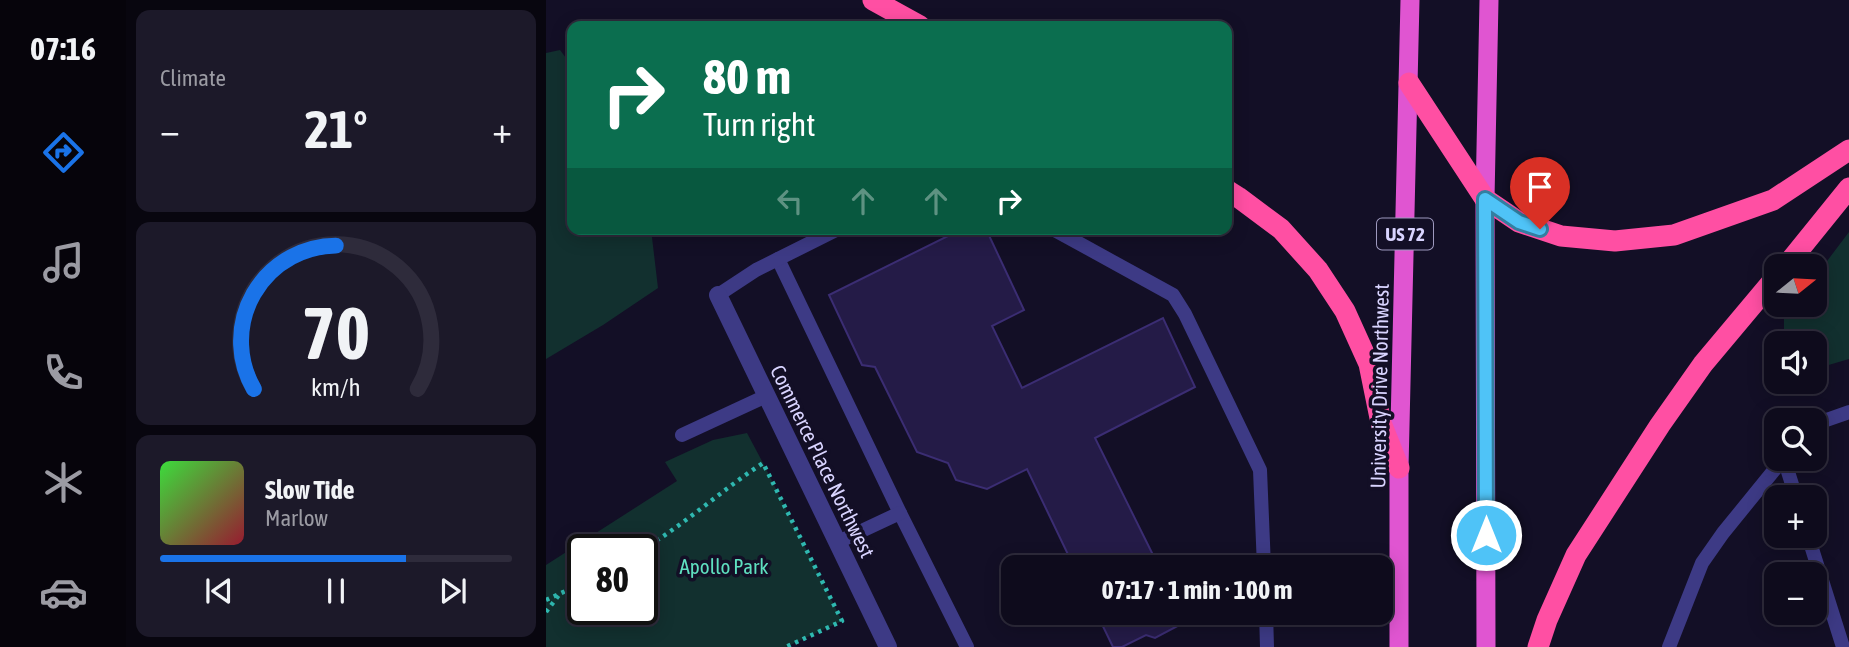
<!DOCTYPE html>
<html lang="en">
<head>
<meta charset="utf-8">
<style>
  :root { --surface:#0e0b1c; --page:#1c1929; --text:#f1f3f6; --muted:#9b9ba3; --line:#2e2b3b; --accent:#1a73e8 }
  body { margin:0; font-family:"Asap Condensed",sans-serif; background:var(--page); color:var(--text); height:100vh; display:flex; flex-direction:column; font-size:26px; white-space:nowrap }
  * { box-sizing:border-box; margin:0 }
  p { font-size:23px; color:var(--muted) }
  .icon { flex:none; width:38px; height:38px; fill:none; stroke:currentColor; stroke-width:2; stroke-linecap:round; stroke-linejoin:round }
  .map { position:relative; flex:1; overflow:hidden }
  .drawer { display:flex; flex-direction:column; gap:10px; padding:10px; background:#08060f; width:420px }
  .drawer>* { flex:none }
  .banner { position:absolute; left:21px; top:21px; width:665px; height:214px; border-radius:14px; box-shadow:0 4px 18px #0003,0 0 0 2px var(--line); background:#0b6e4f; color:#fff; overflow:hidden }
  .needle { width:46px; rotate:72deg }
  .controls { position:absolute; left:1218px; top:254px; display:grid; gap:14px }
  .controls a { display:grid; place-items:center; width:63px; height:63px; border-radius:14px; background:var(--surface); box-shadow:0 4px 18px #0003,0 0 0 2px var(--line); font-size:35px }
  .speed { position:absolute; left:21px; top:534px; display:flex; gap:14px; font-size:35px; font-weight:700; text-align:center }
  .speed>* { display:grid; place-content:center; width:91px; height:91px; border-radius:50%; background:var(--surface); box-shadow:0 4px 18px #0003,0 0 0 2px var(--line); line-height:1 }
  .speed .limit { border:4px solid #111; border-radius:10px; background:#fff; color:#111 }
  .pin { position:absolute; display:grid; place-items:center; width:60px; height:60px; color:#fff; margin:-72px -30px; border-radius:50% 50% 50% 0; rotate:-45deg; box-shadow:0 0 7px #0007 }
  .pin .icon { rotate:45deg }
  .me { position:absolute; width:77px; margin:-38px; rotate:0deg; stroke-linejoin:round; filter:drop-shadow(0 0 5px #0008) }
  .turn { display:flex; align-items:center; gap:24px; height:147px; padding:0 21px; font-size:32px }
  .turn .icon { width:91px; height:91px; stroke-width:2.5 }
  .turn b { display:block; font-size:49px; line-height:60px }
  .lanes { display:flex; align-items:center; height:66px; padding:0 21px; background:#0003; justify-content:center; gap:35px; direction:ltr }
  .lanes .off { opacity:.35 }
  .big { font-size:52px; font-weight:700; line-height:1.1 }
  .drawer .card { flex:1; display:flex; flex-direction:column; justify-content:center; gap:10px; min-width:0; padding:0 24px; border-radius:14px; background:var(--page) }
  .drawer .dial { align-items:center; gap:0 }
  .dial svg { height:182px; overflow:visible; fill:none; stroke:var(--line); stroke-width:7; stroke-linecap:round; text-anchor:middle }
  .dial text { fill:var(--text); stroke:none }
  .song { display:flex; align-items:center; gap:21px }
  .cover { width:84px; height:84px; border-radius:10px; background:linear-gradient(135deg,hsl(120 70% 55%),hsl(350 70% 35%)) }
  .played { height:7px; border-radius:4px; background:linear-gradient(90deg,var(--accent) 70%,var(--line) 70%) }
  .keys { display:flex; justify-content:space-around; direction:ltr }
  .heat { display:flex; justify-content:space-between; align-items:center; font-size:38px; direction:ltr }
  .trip { position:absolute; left:455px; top:555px; width:392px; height:70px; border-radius:14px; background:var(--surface); box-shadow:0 4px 18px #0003,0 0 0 2px var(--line); font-weight:700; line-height:70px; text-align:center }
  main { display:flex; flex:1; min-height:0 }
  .dock { display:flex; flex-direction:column; width:126px; justify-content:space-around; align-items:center; background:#06040b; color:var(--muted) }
  .dock .icon { width:49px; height:49px }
  .dock .current { color:var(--accent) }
  .dock b { font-size:32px; color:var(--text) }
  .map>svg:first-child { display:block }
</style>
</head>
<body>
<main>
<nav class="dock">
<b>07:16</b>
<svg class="icon current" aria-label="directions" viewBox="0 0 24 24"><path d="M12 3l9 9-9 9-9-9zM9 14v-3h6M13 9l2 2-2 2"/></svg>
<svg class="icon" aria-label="music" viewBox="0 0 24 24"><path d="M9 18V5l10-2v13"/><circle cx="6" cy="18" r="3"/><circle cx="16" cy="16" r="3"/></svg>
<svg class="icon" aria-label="phone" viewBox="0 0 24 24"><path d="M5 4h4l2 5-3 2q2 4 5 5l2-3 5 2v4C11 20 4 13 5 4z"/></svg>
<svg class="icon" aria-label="climate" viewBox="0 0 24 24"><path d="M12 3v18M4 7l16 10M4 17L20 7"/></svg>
<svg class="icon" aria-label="car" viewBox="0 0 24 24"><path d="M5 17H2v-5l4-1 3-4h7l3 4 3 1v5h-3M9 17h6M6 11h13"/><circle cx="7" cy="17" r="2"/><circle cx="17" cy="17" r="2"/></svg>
</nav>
<section class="drawer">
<div class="card"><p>Climate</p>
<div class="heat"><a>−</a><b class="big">21°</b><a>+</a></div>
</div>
<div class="card dial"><svg viewBox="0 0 100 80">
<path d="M14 69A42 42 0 1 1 86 69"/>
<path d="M14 69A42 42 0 0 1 50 6" stroke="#1a73e8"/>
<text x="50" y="56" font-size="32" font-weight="700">70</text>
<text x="50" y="72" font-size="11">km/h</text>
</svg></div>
<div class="card">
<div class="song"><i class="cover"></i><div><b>Slow Tide</b><p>Marlow</p></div></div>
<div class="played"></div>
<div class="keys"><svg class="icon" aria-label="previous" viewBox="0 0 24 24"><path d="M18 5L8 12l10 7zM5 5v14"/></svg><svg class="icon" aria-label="pause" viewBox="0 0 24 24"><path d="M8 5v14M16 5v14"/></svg><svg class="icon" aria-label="next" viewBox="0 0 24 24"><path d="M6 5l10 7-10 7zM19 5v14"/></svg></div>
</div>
</section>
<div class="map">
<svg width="1303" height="647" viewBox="0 0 1303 647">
  <rect width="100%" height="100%" fill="#130f26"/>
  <g fill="#12302f" fill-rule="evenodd">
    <polygon points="14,50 26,66 26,229 105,229 112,288 57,325 0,359 0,53"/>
    <polygon points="1303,232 1303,359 1269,369 1269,343 1238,343 1238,316 1247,305 1269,304 1269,277"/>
    <path d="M201,433L217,463L296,621L240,647H0V565L131,481L119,462L167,440ZM37,550H96V609H37Z"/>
  </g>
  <g fill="#241b47" stroke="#3b2d73" stroke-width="2">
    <polygon points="416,229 440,229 478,310 446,326 476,388 617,318 649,387 549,438 613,567 528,567 481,469 441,489 410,480 402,463 371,452 329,367 316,365 283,295"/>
    <polygon points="550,612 658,612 609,638 600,635 576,647 567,647"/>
  </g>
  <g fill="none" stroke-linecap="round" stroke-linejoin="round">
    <g stroke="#2fb8b0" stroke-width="4.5" stroke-dasharray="3.5 5" stroke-linecap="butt">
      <path d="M96,550C139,524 176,490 217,463L296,621L240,647"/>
      <polyline points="0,600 37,583"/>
      <polyline points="0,612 13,595"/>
    </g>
    <g stroke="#3d3a85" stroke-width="14">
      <polyline points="507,229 627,295 639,314 714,470 718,567"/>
      <polyline points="232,259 354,513 421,647"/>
      <polyline points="172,295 210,270 292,229"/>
      <polyline points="1269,424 1303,412"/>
      <polyline points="136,435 220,396"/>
      <polyline points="1238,459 1250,497"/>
      <polyline points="1262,536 1297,647"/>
      <polyline points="292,542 354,513"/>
      <polyline points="720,612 721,647"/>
      <polyline points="1123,647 1156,563 1177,533 1238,458"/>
    </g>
    <polyline stroke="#3d3a85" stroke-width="18" points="172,295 342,647"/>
    <g stroke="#e055d1" stroke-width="19">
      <polyline points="853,647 853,468 864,0"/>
      <polyline points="940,647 939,199 943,0"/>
    </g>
    <g stroke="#ff4fa3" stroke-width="21">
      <polyline points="327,0 374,26"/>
      <polyline points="863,83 939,199 973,222 1015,236 1069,241 1128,235 1227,200 1303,150"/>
      <polyline points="681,190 692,197 735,229 772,270 799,311 823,364 835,423 853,468"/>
      <polyline points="1240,266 1303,188"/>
      <polyline points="992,647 1001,620 1030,555 1114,425 1157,364 1230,277"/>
    </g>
  </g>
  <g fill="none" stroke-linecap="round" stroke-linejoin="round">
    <defs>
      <polyline id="route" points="940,535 939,199 973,222 994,229"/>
    </defs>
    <use href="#route" stroke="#337fa1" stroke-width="18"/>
    <use href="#route" stroke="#4fc3f7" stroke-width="12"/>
  </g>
  <g text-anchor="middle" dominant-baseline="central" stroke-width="7" stroke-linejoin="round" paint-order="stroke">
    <rect fill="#130f26" stroke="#9e99be" stroke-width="2" x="831" y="218.5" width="56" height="31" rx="5"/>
    <g font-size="19" font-weight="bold" fill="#d9d4ff">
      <text x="859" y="234">US 72</text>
    </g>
    <g font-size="21" fill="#d9d4ff" stroke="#130f26">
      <text transform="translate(833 386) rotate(-89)">University Drive Northwest</text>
      <text transform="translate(277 461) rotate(64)">Commerce Place Northwest</text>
    </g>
    <g font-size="21" fill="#5fe0c0" stroke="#130f26">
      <text x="178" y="566">Apollo Park</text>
    </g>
  </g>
</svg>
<div class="controls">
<a><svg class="needle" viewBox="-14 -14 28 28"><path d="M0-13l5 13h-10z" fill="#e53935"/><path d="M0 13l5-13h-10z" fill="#9b9ba3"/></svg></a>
<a><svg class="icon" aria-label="sound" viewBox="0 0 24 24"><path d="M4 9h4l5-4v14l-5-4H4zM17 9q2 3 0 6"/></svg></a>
<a><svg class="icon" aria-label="search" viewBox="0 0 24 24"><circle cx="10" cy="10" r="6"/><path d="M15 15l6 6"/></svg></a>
<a>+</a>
<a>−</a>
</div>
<div class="speed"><div class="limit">80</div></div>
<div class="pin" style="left:994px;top:229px;background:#d93025"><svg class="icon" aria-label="arrive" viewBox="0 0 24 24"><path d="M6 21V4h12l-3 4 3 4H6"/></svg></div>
<svg class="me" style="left:940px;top:535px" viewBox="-20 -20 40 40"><circle r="17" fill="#4fc3f7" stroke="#fff" stroke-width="3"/><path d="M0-11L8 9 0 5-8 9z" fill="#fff"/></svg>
<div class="trip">07:17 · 1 min · 100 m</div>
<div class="banner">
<div class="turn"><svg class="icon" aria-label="right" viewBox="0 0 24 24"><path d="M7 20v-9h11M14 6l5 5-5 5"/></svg><div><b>80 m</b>Turn right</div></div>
<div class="lanes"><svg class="icon off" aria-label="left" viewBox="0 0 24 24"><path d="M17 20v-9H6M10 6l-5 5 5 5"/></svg><svg class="icon off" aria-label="ahead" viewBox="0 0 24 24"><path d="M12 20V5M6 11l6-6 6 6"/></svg><svg class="icon off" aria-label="ahead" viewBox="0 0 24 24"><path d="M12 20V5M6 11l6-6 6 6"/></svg><svg class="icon" aria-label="right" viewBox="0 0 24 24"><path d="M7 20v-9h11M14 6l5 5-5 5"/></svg></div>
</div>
</div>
</main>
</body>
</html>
